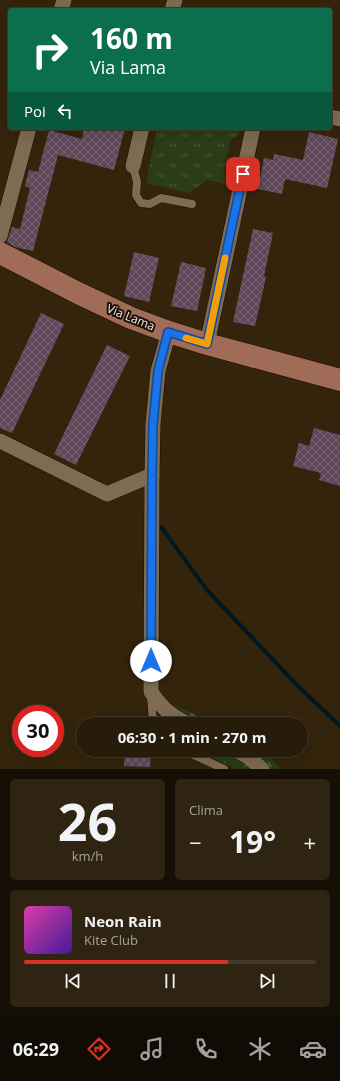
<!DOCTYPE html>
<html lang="it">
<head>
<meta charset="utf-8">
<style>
  :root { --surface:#271b09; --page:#2f2412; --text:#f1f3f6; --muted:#a4a19c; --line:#43392a; --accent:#d93025 }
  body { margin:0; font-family:"Open Sans",sans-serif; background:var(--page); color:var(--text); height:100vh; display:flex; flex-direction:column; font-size:15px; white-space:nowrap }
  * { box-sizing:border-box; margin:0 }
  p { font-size:13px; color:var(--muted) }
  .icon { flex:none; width:22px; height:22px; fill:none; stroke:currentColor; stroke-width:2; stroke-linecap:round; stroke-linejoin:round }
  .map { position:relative; height:769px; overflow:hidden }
  .sheet { display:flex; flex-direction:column; gap:10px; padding:10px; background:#150f05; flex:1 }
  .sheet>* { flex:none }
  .top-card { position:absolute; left:8px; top:8px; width:324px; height:122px; border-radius:4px; box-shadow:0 4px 16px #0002,0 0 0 1px var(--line); background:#0b6e4f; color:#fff; overflow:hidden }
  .speed { position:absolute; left:12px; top:705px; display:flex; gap:8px; font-size:20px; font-weight:700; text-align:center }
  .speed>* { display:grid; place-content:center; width:52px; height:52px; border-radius:50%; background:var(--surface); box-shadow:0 4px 16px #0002,0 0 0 1px var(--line); line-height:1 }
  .speed .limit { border:6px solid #d22; background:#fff; color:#111 }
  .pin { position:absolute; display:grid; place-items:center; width:34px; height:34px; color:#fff; margin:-17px; border-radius:8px; box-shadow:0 2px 6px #0006 }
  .me { position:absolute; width:44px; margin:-22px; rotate:0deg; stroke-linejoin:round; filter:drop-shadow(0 0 3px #0008) }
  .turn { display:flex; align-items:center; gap:14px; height:84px; padding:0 16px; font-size:18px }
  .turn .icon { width:52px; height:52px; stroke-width:2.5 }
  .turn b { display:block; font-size:28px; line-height:34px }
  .then { display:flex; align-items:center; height:38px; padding:0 16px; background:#0003; gap:8px; font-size:15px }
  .big { font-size:30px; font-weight:700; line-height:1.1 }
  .sheet .widget { flex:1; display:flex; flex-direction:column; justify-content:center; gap:6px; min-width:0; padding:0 14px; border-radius:6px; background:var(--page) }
  .sheet .dial { align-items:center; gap:0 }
  .dial b { font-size:52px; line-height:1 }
  .song { display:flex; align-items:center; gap:12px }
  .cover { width:48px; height:48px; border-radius:6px; background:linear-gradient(135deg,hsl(320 70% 55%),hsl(260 70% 35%)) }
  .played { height:4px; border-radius:2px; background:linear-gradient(90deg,var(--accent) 70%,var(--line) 70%) }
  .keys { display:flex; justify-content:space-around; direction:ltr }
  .heat { display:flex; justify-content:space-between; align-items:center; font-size:22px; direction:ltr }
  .sheet .tiles { flex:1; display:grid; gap:10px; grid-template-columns:1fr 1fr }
  .widget:last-child { grid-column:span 2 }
  .trip { position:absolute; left:76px; top:717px; width:232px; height:40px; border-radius:20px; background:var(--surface); box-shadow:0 4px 16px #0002,0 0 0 1px var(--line); font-weight:700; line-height:40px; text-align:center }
  .tab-bar { display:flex; height:64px; justify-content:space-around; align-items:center; background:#100b04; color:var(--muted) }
  .tab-bar .icon { width:28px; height:28px }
  .tab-bar .selected { color:var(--accent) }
  .tab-bar b { font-size:18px; color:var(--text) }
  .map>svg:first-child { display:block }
</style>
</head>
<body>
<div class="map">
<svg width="340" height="769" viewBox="0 0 340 769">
  <defs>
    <pattern id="forest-firs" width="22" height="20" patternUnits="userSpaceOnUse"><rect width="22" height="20" fill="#2a3d16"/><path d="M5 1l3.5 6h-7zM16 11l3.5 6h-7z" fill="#4a5937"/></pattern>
    <pattern id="park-tufts" width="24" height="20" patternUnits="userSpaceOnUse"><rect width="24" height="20" fill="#2a3d16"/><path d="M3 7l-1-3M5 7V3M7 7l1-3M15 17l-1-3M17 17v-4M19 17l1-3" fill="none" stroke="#4a5937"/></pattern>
    <pattern id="building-cross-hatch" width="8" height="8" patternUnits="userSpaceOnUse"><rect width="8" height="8" fill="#60485b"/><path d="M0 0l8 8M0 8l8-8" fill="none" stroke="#786372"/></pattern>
  </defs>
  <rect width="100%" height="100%" fill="#34240c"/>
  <g fill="url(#forest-firs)">
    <polygon points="174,705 216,724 163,724 162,716"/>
    <polygon points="196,750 262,750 281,769 237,769"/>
  </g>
  <polygon fill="url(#park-tufts)" points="157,128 240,128 239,134 230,141 224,173 229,179 228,185 208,180 188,193 146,183"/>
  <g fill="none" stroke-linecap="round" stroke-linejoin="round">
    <polyline stroke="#011820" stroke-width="4" points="161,527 207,590 297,685 340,726"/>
  </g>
  <g fill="url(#building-cross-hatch)">
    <polygon points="84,128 125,128 114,170 58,155 33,251 15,247 7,242 12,227 20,229 30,188 25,186 29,170 38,172 49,130 82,139"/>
    <polygon points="309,132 338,139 327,188 285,179 282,194 258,189 264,158 273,160 274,154 303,160"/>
    <polygon points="253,229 273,233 264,276 266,277 255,326 233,322"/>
    <polygon points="134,252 159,258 149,302 124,296"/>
    <polygon points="181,262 206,268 197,311 171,306"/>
    <polygon points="41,313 64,324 12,433 0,428 0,400"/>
    <polygon points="107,345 130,356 76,465 54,454"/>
    <polygon points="314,428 340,435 340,486 319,480 321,473 293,466 299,443 309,446"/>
    <polygon points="125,750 151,750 150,767 124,766"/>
  </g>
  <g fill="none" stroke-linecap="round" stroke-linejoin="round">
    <defs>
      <g id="lane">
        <polyline points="133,166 137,182 136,195 141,203 150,204 161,198 192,204"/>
        <polyline points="151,695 153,724"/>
        <polyline points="183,750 224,769"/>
      </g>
      <g id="street">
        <polyline points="61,10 64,0"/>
        <polyline points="172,10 175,0"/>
        <polyline points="330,117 340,119"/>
        <polyline points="133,166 142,128"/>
        <polyline points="0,236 29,128"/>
        <path d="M169,332L158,371L153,424L152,475L151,692C163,709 169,714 188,724"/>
        <polyline points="207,344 253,128"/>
        <polyline points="0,441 107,494 152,475"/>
        <polyline points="236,750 248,757 262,769"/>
      </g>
      <polyline id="secondary" points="0,253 78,293 131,318 169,332 207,344 340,380"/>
    </defs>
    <use href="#lane" stroke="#1b0c00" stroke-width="9"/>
    <use href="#street" stroke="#1b0c00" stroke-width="16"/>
    <use href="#secondary" stroke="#1b0c00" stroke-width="23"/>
    <use href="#lane" stroke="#7e6b52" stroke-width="8"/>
    <use href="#street" stroke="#7e6b52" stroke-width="15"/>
    <use href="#secondary" stroke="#a06c58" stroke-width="22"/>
  </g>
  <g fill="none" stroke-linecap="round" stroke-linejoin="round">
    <defs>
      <polyline id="route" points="151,661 152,475 153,424 158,371 168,332 207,344 243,174"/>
    </defs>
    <use href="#route" stroke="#114b97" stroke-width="10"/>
    <use href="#route" stroke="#1a73e8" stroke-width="7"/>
    <polyline stroke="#f59e0b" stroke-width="7" points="186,338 207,344 225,258"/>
  </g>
  <g text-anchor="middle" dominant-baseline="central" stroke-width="4" stroke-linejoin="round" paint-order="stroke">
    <g font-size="12" fill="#f7eddf" stroke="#160f05">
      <text transform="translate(131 317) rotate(22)">Via Lama</text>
    </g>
  </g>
</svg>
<div class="speed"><div class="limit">30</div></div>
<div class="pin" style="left:243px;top:174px;background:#d93025"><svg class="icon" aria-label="arrive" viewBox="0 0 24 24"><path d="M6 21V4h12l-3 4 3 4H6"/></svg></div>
<svg class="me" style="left:151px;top:661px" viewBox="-20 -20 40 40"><circle r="19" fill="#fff"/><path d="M0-13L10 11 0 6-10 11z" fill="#1a73e8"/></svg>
<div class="trip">06:30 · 1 min · 270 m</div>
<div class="top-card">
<div class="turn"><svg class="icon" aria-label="right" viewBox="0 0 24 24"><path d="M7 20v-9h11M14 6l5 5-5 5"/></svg><div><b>160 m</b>Via Lama</div></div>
<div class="then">Poi<svg class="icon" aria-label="left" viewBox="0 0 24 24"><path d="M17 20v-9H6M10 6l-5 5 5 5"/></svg></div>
</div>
</div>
<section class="sheet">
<div class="tiles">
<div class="widget dial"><b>26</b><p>km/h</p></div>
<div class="widget"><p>Clima</p>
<div class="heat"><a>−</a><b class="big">19°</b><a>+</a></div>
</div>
<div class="widget">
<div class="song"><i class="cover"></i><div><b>Neon Rain</b><p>Kite Club</p></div></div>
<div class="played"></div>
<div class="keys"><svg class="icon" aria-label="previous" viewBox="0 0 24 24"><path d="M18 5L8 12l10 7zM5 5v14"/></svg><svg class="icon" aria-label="pause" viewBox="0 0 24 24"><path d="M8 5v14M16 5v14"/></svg><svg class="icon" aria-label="next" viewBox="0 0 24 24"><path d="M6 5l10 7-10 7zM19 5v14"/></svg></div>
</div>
</div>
</section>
<nav class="tab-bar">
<b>06:29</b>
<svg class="icon selected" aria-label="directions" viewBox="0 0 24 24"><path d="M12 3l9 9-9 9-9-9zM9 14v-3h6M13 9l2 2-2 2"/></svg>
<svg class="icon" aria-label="music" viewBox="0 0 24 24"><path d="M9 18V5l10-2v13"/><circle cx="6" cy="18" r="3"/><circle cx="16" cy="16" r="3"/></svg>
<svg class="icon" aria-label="phone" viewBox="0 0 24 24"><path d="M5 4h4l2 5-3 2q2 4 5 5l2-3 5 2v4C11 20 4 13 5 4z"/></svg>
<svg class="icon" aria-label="climate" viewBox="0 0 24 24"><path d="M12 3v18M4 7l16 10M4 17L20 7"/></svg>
<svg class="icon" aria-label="car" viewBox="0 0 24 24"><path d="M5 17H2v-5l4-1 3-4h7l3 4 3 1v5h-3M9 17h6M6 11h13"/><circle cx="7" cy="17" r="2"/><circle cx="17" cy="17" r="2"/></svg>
</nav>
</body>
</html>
